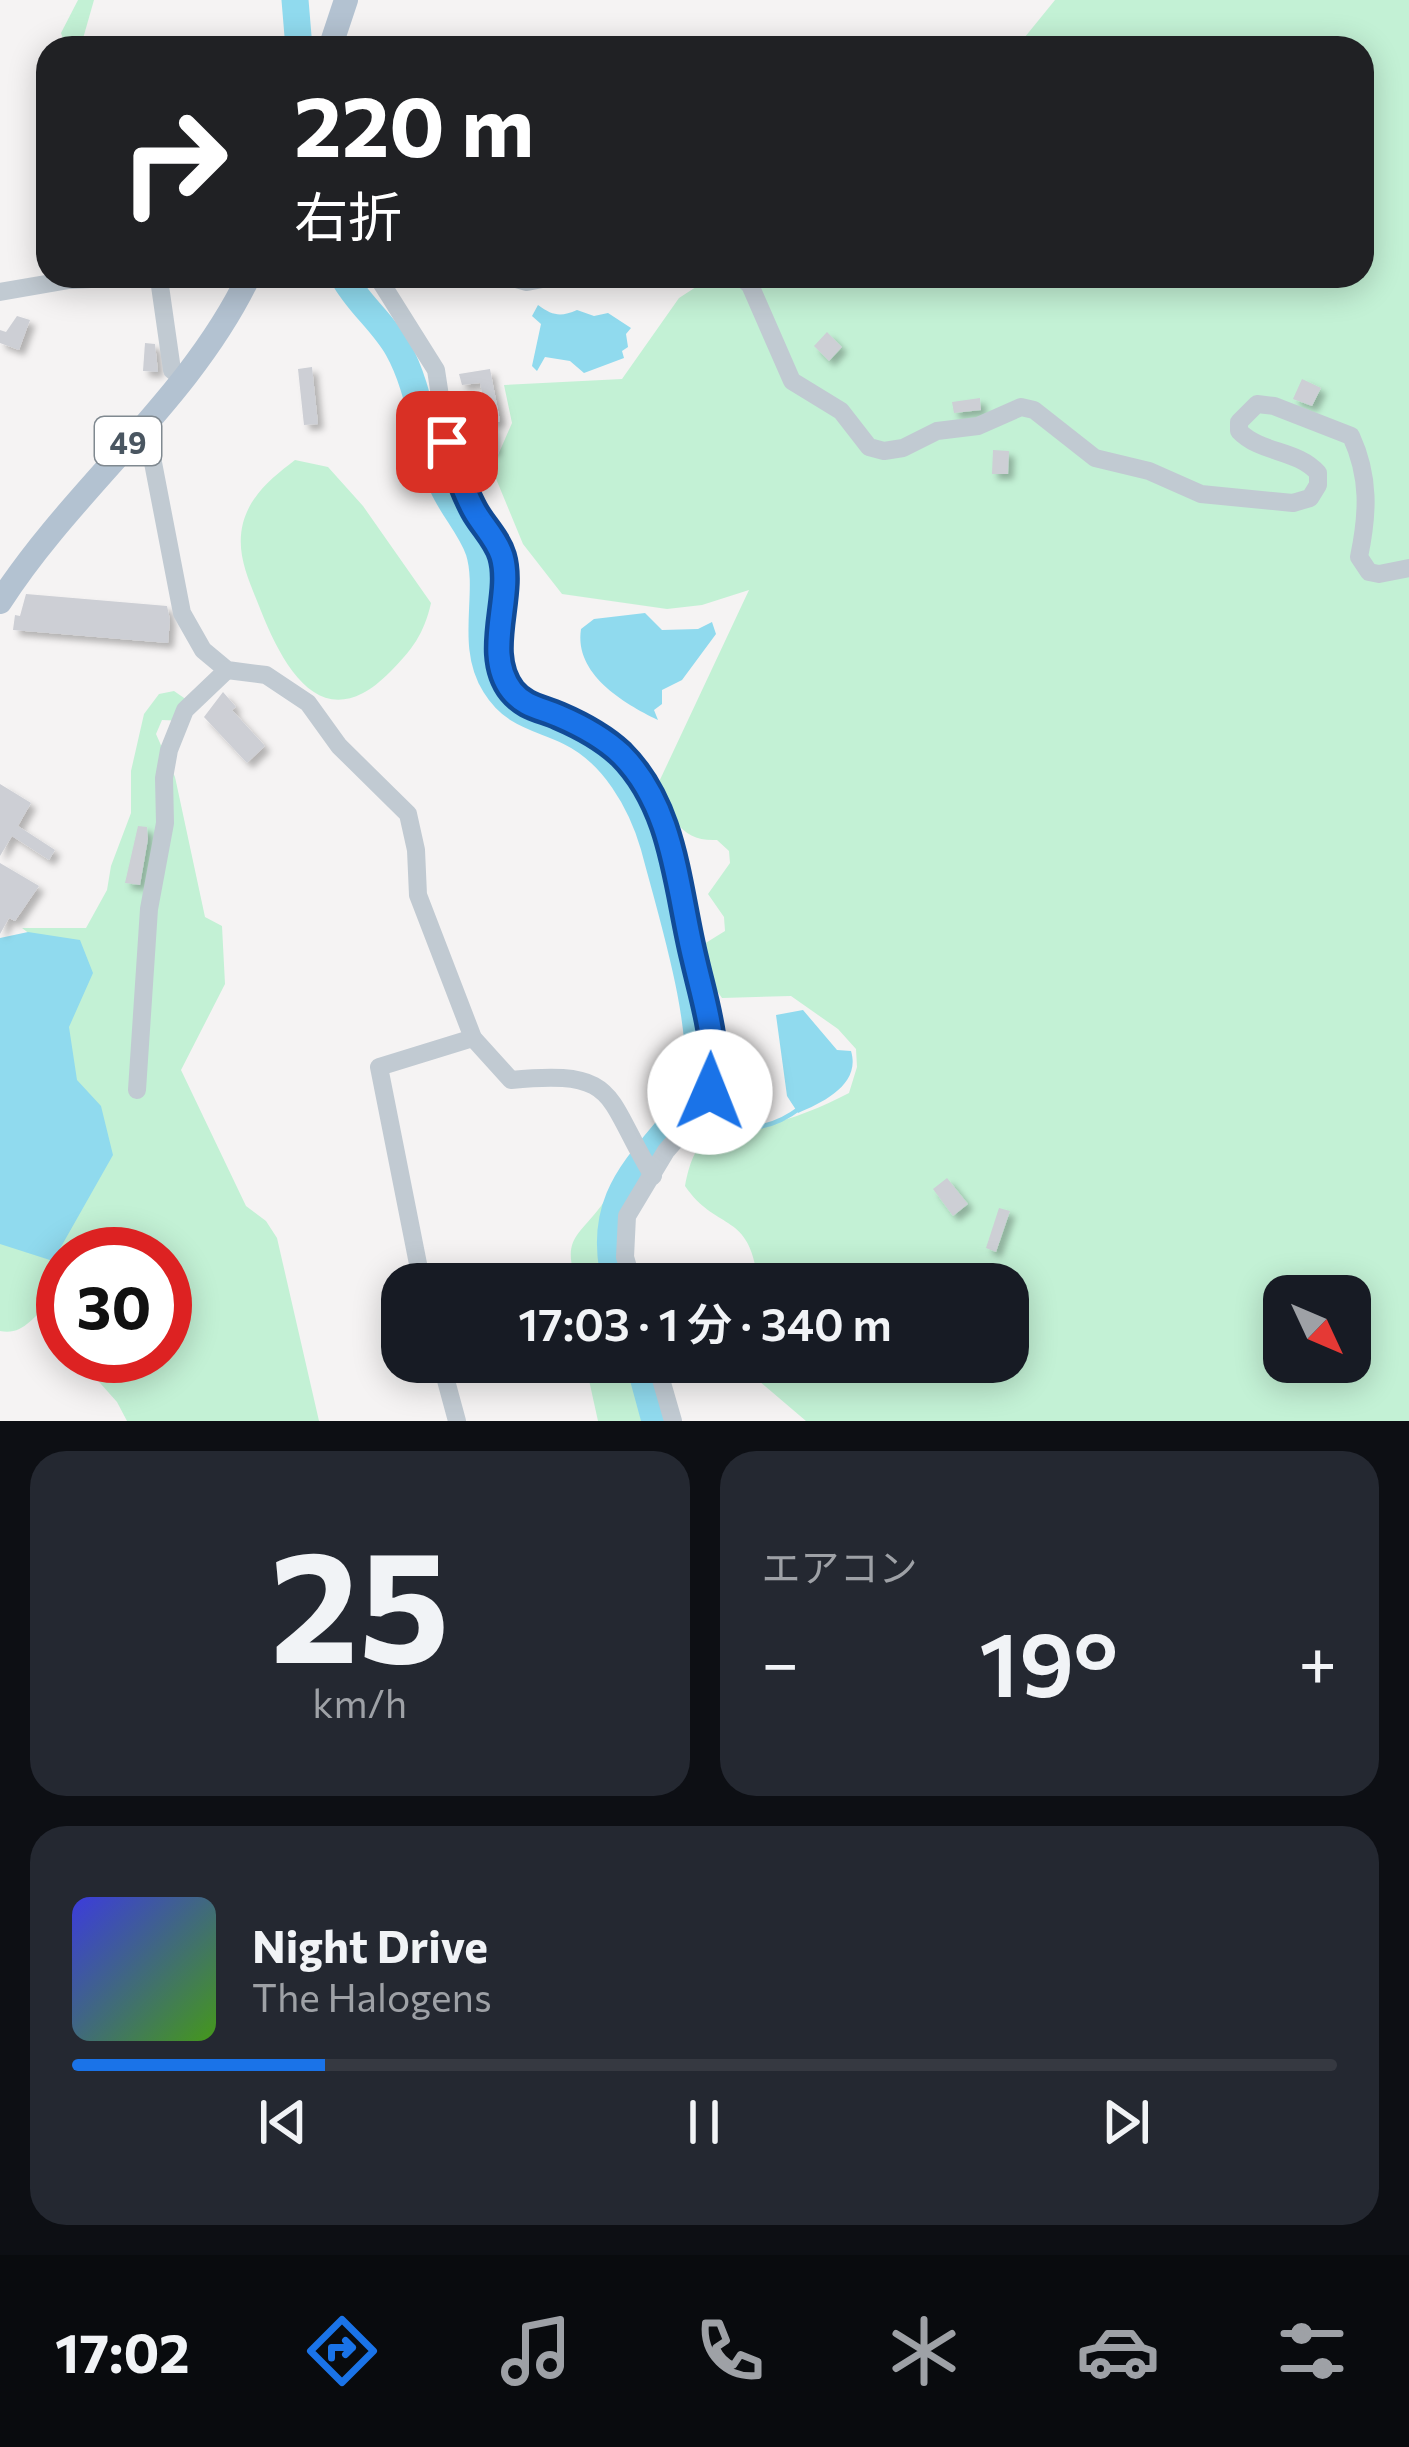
<!DOCTYPE html>
<html lang="ja">
<head>
<meta charset="utf-8">
<style>
  :root { --surface:#171b24; --page:#242831; --text:#f1f3f6; --muted:#9ea1a6; --line:#363941; --accent:#1a73e8 }
  body { margin:0; font-family:Commissioner,"Noto Sans JP",sans-serif; background:var(--page); color:var(--text); height:100vh; display:flex; flex-direction:column; font-size:45px; white-space:nowrap }
  * { box-sizing:border-box; margin:0 }
  p { font-size:39px; color:var(--muted) }
  .icon { flex:none; width:66px; height:66px; fill:none; stroke:currentColor; stroke-width:2; stroke-linecap:round; stroke-linejoin:round }
  .map { position:relative; height:1421px; overflow:hidden }
  .sheet { display:flex; flex-direction:column; gap:30px; padding:30px; background:#0d0f14; flex:1 }
  .sheet>* { flex:none }
  .top-card { position:absolute; left:36px; top:36px; width:1338px; height:252px; border-radius:36px; box-shadow:0 6px 30px #0003; background:#202124; color:#fff; overflow:hidden }
  .needle { width:78px; rotate:134deg }
  .tools { position:absolute; left:1263px; top:1275px; display:grid; gap:24px }
  .tools a { display:grid; place-items:center; width:108px; height:108px; border-radius:24px; background:var(--surface); box-shadow:0 6px 30px #0003; font-size:60px }
  .speed { position:absolute; left:36px; top:1227px; display:flex; gap:24px; font-size:60px; font-weight:700; text-align:center }
  .speed>* { display:grid; place-content:center; width:156px; height:156px; border-radius:50%; background:var(--surface); box-shadow:0 6px 30px #0003; line-height:1 }
  .speed .limit { border:18px solid #d22; background:#fff; color:#111 }
  .pin { position:absolute; display:grid; place-items:center; width:102px; height:102px; color:#fff; margin:-51px; border-radius:24px; box-shadow:0 6px 18px #0006 }
  .me { position:absolute; width:132px; margin:-66px; rotate:1deg; stroke-linejoin:round; filter:drop-shadow(0 0 9px #0008) }
  .turn { display:flex; align-items:center; gap:42px; height:252px; padding:0 60px; font-size:54px }
  .turn .icon { width:156px; height:156px; stroke-width:2.5 }
  .turn b { display:block; font-size:84px; line-height:102px }
  .big { font-size:90px; font-weight:600; line-height:1.1 }
  .sheet .card { flex:1; display:flex; flex-direction:column; justify-content:center; gap:18px; min-width:0; padding:0 42px; border-radius:36px; background:var(--page) }
  .sheet .dial { align-items:center; gap:0 }
  .dial b { font-size:156px; line-height:1 }
  .song { display:flex; align-items:center; gap:36px }
  .cover { width:144px; height:144px; border-radius:18px; background:linear-gradient(135deg,hsl(240 70% 55%),hsl(100 70% 35%)) }
  .played { height:12px; border-radius:6px; background:linear-gradient(90deg,var(--accent) 20%,var(--line) 20%) }
  .keys { display:flex; justify-content:space-around; direction:ltr }
  .heat { display:flex; justify-content:space-between; align-items:center; font-size:66px; direction:ltr }
  .sheet .tiles { flex:1; display:grid; gap:30px; grid-template-columns:1fr 1fr }
  .card:last-child { grid-column:span 2 }
  .trip { position:absolute; left:381px; top:1263px; width:648px; height:120px; border-radius:36px; background:var(--surface); box-shadow:0 6px 30px #0003; font-weight:600; line-height:120px; text-align:center }
  .tabs { display:flex; height:192px; justify-content:space-around; align-items:center; background:#090b0e; color:var(--muted) }
  .tabs .icon { width:84px; height:84px }
  .tabs .active { color:var(--accent) }
  .tabs b { font-size:54px; color:var(--text) }
  .map>svg:first-child { display:block }
</style>
</head>
<body>
<div class="map">
<svg width="1409" height="1421" viewBox="0 0 1409 1421">
  <defs>
    <filter id="shadow"><feDropShadow dx="5.5" dy="5.5" stdDeviation="3" flood-color="#0004"/></filter>
  </defs>
  <rect width="100%" height="100%" fill="#f5f3f3"/>
  <g fill="#c3f1d5" fill-rule="evenodd">
    <polygon points="78,0 94,0 82,42 66,48 61,33"/>
    <path d="M1055,0H1409V1421H806L759,1381L756,1362H1008V1284H758C751,1210 717,1233 685,1186C690,1159 697,1144 717,1126C762,1133 810,1113 849,1093L857,1067L856,1049L838,1029L791,996L722,998L704,972V944L725,931L724,917L708,894L730,863L729,851L717,840C679,842 670,814 658,784L749,590L702,605L667,609L562,594L523,544L492,469L512,423L504,385L622,379L679,298L713,276H1362V48H1016ZM1284,1296H1350V1362H1284Z"/>
    <path d="M295,460L328,467L363,506L431,603C424,634 412,650 390,672C324,739 285,671 261,611C250,582 235,555 243,523C251,494 273,477 295,460Z"/>
    <path d="M174,691L187,700L185,721L162,720L156,734L175,777L205,917L222,926L225,984L181,1070L246,1206L266,1221L277,1238L319,1421H127L117,1402L76,1356H165V1254H63V1341L57,1335L49,1305C33,1316 23,1336 0,1331V1233L74,1078L35,938L22,928H86L107,890L111,866L131,813V771L144,714L159,694Z"/>
    <path d="M604,1202L603,1236L613,1284H577C561,1237 578,1238 604,1202Z"/>
    <polygon points="585,1362 636,1362 651,1421 598,1421"/>
  </g>
  <g fill="#90daee">
    <path d="M538,305C553,316 561,317 577,310L594,316L608,313L631,328L626,334L628,347L622,351L624,358L584,373L570,361L545,357L537,371L532,366L541,324L532,316Z"/>
    <path d="M645,613L662,630L698,629L712,622L716,634L682,680L662,690V704L654,710L658,720C623,703 574,674 581,629L594,619Z"/>
    <polygon points="28,932 80,940 93,973 69,1027 77,1080 101,1106 113,1155 53,1261 0,1244 0,938"/>
    <path d="M803,1010L837,1050L851,1051C861,1084 824,1102 798,1113L787,1096L776,1015Z"/>
  </g>
  <g fill="none" stroke-linecap="round" stroke-linejoin="round">
    <path stroke="#90daee" stroke-width="4.5" d="M708,1120C739,1135 773,1129 800,1108"/>
    <g stroke="#90daee" stroke-width="27">
      <polyline points="295,0 299,48"/>
      <path d="M343,276C357,303 383,322 398,349C422,392 423,443 443,487C453,509 471,528 479,551C492,593 469,644 495,685C514,716 539,717 570,732C613,753 641,801 654,846C671,911 709,1030 696,1093C648,1160 592,1191 616,1284"/>
      <polyline points="639,1362 655,1421"/>
    </g>
  </g>
  <g fill="#cdcfd5" filter="url(#shadow)">
    <polygon points="17,316 30,320 19,350 0,343 0,330 6,332"/>
    <polygon points="827,332 842,347 829,361 814,346"/>
    <polygon points="145,343 155,344 158,372 143,371"/>
    <polygon points="312,367 318,424 304,425 298,369"/>
    <polygon points="490,369 500,421 488,424 480,383 462,385 459,374"/>
    <polygon points="1302,379 1321,388 1312,406 1293,399"/>
    <polygon points="980,398 981,410 954,413 952,402"/>
    <polygon points="493,425 496,450 483,451 481,427"/>
    <polygon points="993,450 1009,451 1008,474 992,474"/>
    <polygon points="26,594 167,606 170,620 168,643 13,630 15,615 20,616"/>
    <polygon points="223,692 236,707 232,710 265,746 247,763 204,717"/>
    <polygon points="0,784 31,803 18,826 55,850 49,860 12,836 0,856"/>
    <polygon points="138,826 147,827 148,839 140,885 125,883"/>
    <polygon points="0,863 39,886 15,921 9,918 0,934"/>
    <polygon points="947,1178 968,1204 953,1216 933,1189"/>
    <polygon points="999,1208 1010,1211 996,1252 986,1248"/>
  </g>
  <g fill="none" stroke-linecap="round" stroke-linejoin="round">
    <g stroke="#c1cad2" stroke-width="18">
      <polyline points="377,276 436,370 447,442 460,480 503,558 500,657 509,688 530,707 556,715 597,737 621,755 646,787 679,872 693,956 708,1010 712,1080 708,1103 666,1151 627,1216 625,1257 633,1284"/>
      <polyline points="506,276 527,282 558,276"/>
      <path d="M740,276L750,285L792,381L841,411L869,447L884,451L903,448L937,431L978,426L1021,407L1034,410L1095,458L1149,471L1201,494L1293,503L1310,498L1318,485V473C1297,449 1261,454 1239,431V422L1257,404L1274,406L1351,436C1370,477 1368,514 1359,557L1369,572L1379,574L1409,568"/>
      <polyline points="159,279 172,370 184,379"/>
      <polyline points="0,292 69,280 158,276"/>
      <path d="M134,435L150,447L182,613L203,650L227,670L266,675L308,703L339,746L408,814L416,850L418,895L473,1038L511,1080C621,1069 604,1096 653,1176"/>
      <polyline points="137,1090 149,909 165,823 164,778 169,750 185,710 227,670"/>
      <polyline points="422,1284 379,1067 473,1038"/>
      <polyline points="441,1362 457,1421"/>
      <polyline points="656,1362 673,1421"/>
    </g>
    <g stroke="#b3c2d1" stroke-width="24">
      <polyline points="330,48 346,0"/>
      <path d="M0,602C74,487 190,400 249,276"/>
    </g>
  </g>
  <g fill="none" stroke-linecap="round" stroke-linejoin="round">
    <defs>
      <path id="route" d="M447,442C455,465 462,488 474,510C482,525 497,539 502,556C514,597 482,653 512,691C525,707 541,708 559,716C580,725 604,738 621,754C675,808 677,889 694,958C704,1002 720,1047 710,1092"/>
    </defs>
    <use href="#route" stroke="#114b97" stroke-width="30"/>
    <use href="#route" stroke="#1a73e8" stroke-width="21"/>
  </g>
  <g text-anchor="middle" dominant-baseline="central" stroke-width="9" stroke-linejoin="round" paint-order="stroke">
    <rect fill="#fff" stroke="#808990" stroke-width="3" x="95" y="417" width="66" height="48" rx="9"/>
    <g font-size="30" font-weight="bold" fill="#4a5661">
      <text x="128" y="441">49</text>
    </g>
  </g>
</svg>
<div class="tools">
<a><svg class="needle" viewBox="-14 -14 28 28"><path d="M0-13l5 13h-10z" fill="#e53935"/><path d="M0 13l5-13h-10z" fill="#9ea1a6"/></svg></a>
</div>
<div class="speed"><div class="limit">30</div></div>
<div class="pin" style="left:447px;top:442px;background:#d93025"><svg class="icon" aria-label="arrive" viewBox="0 0 24 24"><path d="M6 21V4h12l-3 4 3 4H6"/></svg></div>
<svg class="me" style="left:710px;top:1092px" viewBox="-20 -20 40 40"><circle r="19" fill="#fff"/><path d="M0-13L10 11 0 6-10 11z" fill="#1a73e8"/></svg>
<div class="trip">17:03 · 1 分 · 340 m</div>
<div class="top-card">
<div class="turn"><svg class="icon" aria-label="right" viewBox="0 0 24 24"><path d="M7 20v-9h11M14 6l5 5-5 5"/></svg><div><b>220 m</b>右折</div></div>
</div>
</div>
<section class="sheet">
<div class="tiles">
<div class="card dial"><b>25</b><p>km/h</p></div>
<div class="card"><p>エアコン</p>
<div class="heat"><a>−</a><b class="big">19°</b><a>+</a></div>
</div>
<div class="card">
<div class="song"><i class="cover"></i><div><b>Night Drive</b><p>The Halogens</p></div></div>
<div class="played"></div>
<div class="keys"><svg class="icon" aria-label="previous" viewBox="0 0 24 24"><path d="M18 5L8 12l10 7zM5 5v14"/></svg><svg class="icon" aria-label="pause" viewBox="0 0 24 24"><path d="M8 5v14M16 5v14"/></svg><svg class="icon" aria-label="next" viewBox="0 0 24 24"><path d="M6 5l10 7-10 7zM19 5v14"/></svg></div>
</div>
</div>
</section>
<nav class="tabs">
<b>17:02</b>
<svg class="icon active" aria-label="directions" viewBox="0 0 24 24"><path d="M12 3l9 9-9 9-9-9zM9 14v-3h6M13 9l2 2-2 2"/></svg>
<svg class="icon" aria-label="music" viewBox="0 0 24 24"><path d="M9 18V5l10-2v13"/><circle cx="6" cy="18" r="3"/><circle cx="16" cy="16" r="3"/></svg>
<svg class="icon" aria-label="phone" viewBox="0 0 24 24"><path d="M5 4h4l2 5-3 2q2 4 5 5l2-3 5 2v4C11 20 4 13 5 4z"/></svg>
<svg class="icon" aria-label="climate" viewBox="0 0 24 24"><path d="M12 3v18M4 7l16 10M4 17L20 7"/></svg>
<svg class="icon" aria-label="car" viewBox="0 0 24 24"><path d="M5 17H2v-5l4-1 3-4h7l3 4 3 1v5h-3M9 17h6M6 11h13"/><circle cx="7" cy="17" r="2"/><circle cx="17" cy="17" r="2"/></svg>
<svg class="icon" aria-label="filters" viewBox="0 0 24 24"><path d="M4 7h16M4 17h16"/><circle cx="9" cy="7" r="2"/><circle cx="15" cy="17" r="2"/></svg>
</nav>
</body>
</html>
